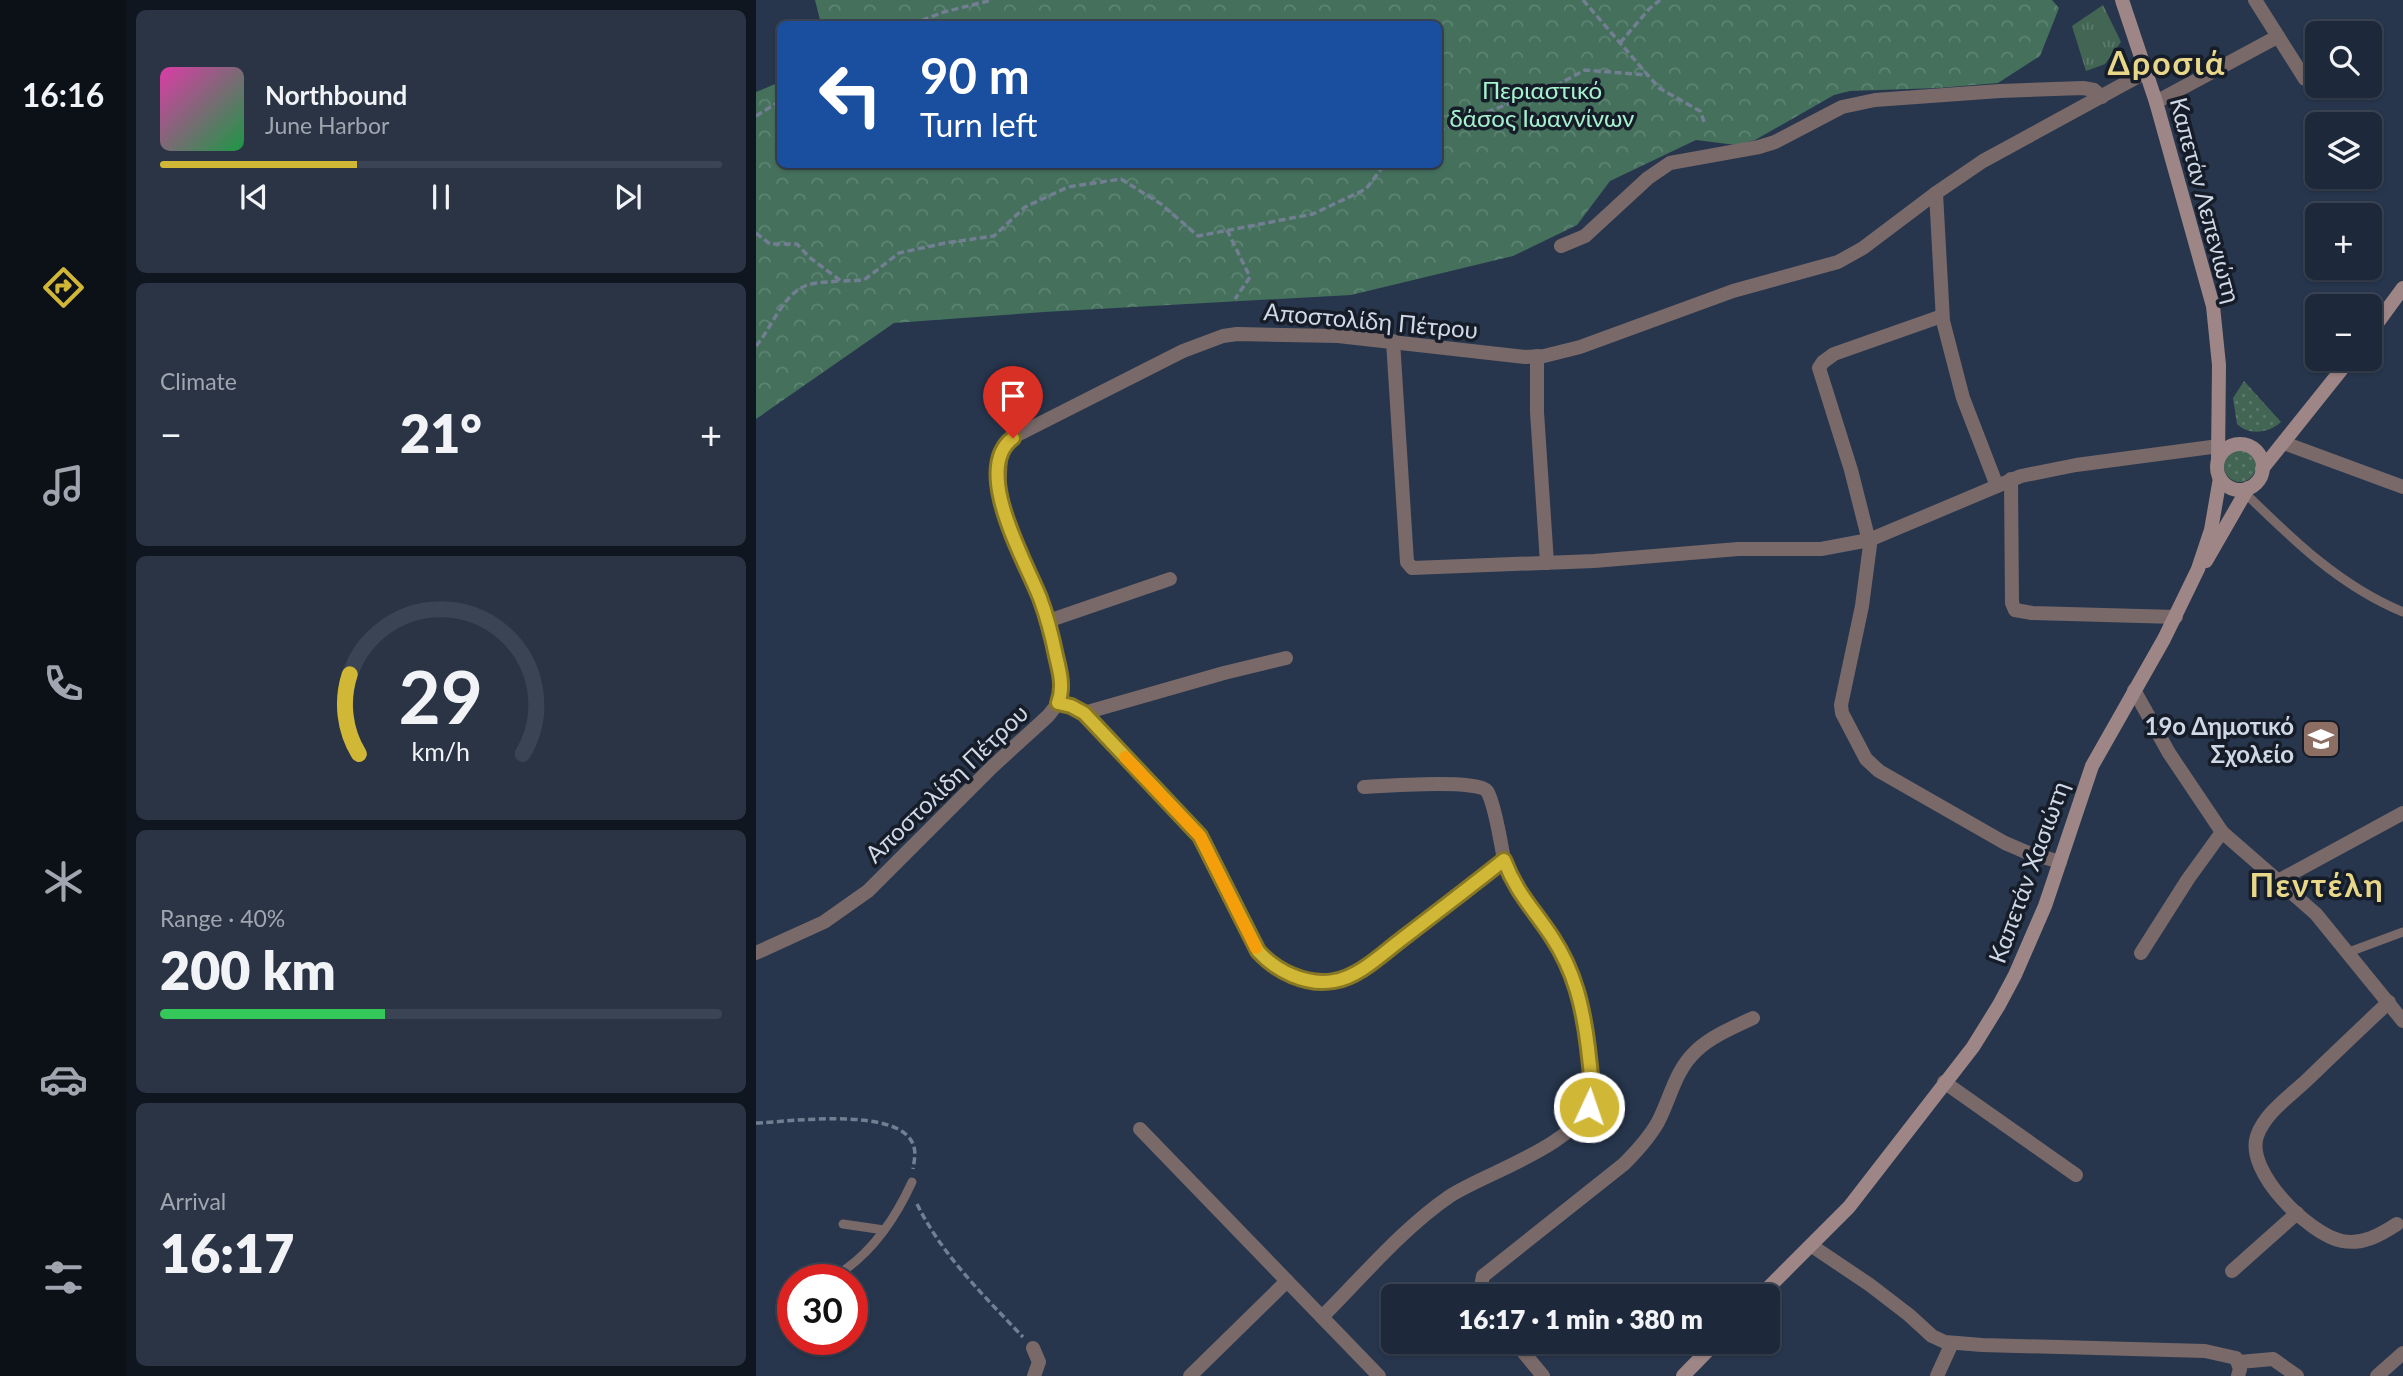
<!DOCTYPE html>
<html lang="en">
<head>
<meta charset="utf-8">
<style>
  :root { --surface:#1d283a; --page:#2a3445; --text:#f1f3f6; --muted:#a0a6af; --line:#3b4454; --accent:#d1b736 }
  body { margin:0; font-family:Lato,sans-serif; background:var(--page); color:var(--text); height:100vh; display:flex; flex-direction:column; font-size:26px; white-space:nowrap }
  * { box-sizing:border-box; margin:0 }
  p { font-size:23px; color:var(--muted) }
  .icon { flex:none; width:38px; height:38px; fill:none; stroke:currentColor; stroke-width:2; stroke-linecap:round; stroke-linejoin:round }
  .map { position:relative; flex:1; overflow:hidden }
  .side { display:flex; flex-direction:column; gap:10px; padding:10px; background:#101620; width:630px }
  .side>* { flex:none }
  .hud { position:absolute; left:21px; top:21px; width:665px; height:147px; border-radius:10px; box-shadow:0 2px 5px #0004,0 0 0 2px var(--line); background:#1a4fa0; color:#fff; overflow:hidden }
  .fabs { position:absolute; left:1549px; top:21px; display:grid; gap:14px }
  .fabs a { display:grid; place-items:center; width:77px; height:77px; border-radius:10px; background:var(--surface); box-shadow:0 2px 5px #0004,0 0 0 2px var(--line); font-size:35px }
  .speed { position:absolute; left:21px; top:1264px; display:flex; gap:14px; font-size:35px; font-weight:700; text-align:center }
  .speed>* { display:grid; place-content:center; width:91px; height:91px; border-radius:50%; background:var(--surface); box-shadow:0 2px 5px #0004,0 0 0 2px var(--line); line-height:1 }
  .speed .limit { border:10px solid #d22; background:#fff; color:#111 }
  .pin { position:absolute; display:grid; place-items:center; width:60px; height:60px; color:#fff; margin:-72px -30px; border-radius:50% 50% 50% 0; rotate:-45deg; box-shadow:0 0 7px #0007 }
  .pin .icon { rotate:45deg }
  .me { position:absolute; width:77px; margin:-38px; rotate:3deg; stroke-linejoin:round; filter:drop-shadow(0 0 5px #0008) }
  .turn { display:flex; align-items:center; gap:24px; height:147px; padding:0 28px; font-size:32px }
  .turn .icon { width:91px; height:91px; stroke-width:2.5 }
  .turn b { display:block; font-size:49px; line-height:60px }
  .big { font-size:52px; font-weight:800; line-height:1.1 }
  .side .widget { flex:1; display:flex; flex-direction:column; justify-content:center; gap:10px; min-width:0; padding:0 24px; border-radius:10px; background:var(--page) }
  .side .dial { align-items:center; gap:0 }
  .dial svg { height:182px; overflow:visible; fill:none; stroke:var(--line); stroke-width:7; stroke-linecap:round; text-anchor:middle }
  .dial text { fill:var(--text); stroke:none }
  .song { display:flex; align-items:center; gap:21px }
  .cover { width:84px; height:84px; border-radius:10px; background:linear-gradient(135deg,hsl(320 70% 55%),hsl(140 70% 35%)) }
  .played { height:7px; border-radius:4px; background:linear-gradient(90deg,var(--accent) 35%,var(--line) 35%) }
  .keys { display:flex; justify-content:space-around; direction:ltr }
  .heat { display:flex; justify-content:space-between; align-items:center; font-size:38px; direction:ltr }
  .charge { height:10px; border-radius:5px; background:linear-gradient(90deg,#34c759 40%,var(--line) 0) }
  .trip { position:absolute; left:625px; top:1284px; width:399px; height:70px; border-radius:10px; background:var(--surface); box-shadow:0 2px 5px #0004,0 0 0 2px var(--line); font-weight:800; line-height:70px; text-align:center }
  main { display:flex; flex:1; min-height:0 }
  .dock { display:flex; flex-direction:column; width:126px; justify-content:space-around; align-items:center; background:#0c1017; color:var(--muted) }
  .dock .icon { width:49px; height:49px }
  .dock .selected { color:var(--accent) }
  .dock b { font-size:32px; color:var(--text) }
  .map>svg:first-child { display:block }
</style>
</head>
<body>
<main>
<nav class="dock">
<b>16:16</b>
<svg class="icon selected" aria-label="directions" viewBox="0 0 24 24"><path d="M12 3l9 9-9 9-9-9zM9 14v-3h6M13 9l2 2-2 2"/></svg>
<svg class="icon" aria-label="music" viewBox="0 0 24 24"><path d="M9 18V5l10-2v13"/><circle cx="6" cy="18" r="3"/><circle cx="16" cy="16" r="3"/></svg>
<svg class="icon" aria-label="phone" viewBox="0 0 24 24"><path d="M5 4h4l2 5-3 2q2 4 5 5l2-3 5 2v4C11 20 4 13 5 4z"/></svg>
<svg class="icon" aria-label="climate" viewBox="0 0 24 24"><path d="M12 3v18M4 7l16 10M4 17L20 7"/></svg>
<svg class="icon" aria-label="car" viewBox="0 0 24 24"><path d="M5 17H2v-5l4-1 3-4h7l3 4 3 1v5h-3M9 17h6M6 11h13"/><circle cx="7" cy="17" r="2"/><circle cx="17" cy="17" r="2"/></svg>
<svg class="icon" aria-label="filters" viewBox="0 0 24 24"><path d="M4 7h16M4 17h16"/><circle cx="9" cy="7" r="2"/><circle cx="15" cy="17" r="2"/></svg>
</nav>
<section class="side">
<div class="widget">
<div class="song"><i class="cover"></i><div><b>Northbound</b><p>June Harbor</p></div></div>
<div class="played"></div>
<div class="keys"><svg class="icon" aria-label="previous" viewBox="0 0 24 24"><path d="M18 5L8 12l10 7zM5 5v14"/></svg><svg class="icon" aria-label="pause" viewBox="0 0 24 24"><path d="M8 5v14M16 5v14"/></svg><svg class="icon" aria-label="next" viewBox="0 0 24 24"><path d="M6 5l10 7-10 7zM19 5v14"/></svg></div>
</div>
<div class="widget"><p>Climate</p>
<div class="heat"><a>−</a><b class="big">21°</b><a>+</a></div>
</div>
<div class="widget dial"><svg viewBox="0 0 100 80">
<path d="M14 69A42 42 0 1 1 86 69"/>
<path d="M14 69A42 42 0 0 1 10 34" stroke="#d1b736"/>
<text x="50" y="56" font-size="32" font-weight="700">29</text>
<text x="50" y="72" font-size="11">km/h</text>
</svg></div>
<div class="widget"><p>Range · 40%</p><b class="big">200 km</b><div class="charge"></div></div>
<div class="widget"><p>Arrival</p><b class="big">16:17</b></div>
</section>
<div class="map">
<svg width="1647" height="1376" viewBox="0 0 1647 1376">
  <defs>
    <pattern id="grass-dots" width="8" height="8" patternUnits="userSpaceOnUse" patternTransform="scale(1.75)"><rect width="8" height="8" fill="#426554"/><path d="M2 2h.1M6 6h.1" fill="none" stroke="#5c7a6d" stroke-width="1.8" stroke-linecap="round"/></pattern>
    <pattern id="forest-crowns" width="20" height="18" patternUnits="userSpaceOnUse" patternTransform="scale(1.75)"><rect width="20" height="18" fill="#44705c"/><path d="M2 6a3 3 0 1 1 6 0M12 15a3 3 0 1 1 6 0" fill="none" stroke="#5e8473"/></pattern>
    <pattern id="park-tufts" width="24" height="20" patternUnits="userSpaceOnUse" patternTransform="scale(1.75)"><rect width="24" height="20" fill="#426554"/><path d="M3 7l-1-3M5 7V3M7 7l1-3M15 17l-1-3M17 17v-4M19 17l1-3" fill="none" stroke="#5c7a6d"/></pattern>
  </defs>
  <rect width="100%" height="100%" fill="#27364d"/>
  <g fill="url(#grass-dots)">
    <path d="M1488,381L1525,422C1513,433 1493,436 1481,424L1477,398Z"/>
    <circle cx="1484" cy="466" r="16"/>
  </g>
  <polygon fill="url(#forest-crowns)" points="59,0 1296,0 1303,8 1284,56 1242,83 1182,88 1094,91 1078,95 999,140 980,145 940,140 854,181 821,225 757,256 595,295 288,312 138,323 0,419 0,92 24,82 24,164 682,164 682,24 65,24"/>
  <polygon fill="url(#park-tufts)" points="1347,5 1365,42 1349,64 1330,71 1316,26"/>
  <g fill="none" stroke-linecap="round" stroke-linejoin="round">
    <g stroke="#727e92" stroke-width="3.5" stroke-dasharray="7 3.5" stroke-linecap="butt">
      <polyline points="827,0 903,88 944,111 949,124"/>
      <polyline points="156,24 188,12 236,0"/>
      <polyline points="864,43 893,9 904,0"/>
      <polyline points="0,116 24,101"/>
      <polyline points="682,131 801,85 829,70 891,75"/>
      <polyline points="471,230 494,277 479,299"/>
      <polyline points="0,233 14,244 41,244 53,257 85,281 108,280 143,253 189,243 238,236 269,207 312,187 365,179 405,204 442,236 557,214 610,189 629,164"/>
      <path d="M0,346C16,328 28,290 55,284C64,282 74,282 83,281"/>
      <path d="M0,1123C33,1122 147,1105 158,1147C160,1154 158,1162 157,1169"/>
      <path d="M161,1204C186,1255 228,1296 267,1337"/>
    </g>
    <g stroke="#796969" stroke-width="9">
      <path d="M1489,493C1537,540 1584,586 1647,612"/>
      <polyline points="1593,952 1647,932"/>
      <polyline points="87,1224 128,1230"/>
      <path d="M90,1269C120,1247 141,1215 156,1182"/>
    </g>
    <g stroke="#796969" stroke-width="14">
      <polyline points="1499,0 1549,79"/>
      <polyline points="1400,102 1521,37"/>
      <polyline points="1180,193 1187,321 1207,398 1241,486"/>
      <polyline points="805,246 829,236 892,178 914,163 1003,147 1019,142 1086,107 1119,100 1244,91 1327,88 1338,90 1346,97"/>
      <polyline points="1186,316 1078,354 1067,362 1063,368 1095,470 1114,545 1106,606 1085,705 1086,713 1110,759 1123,771 1249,843 1270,852 1304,862"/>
      <polyline points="637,341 651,562 656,568 838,561 982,549 1065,549 1113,540 1265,476 1320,465 1463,446"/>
      <polyline points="781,356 781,412 791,563"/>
      <polyline points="1528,443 1647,487"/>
      <polyline points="1255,479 1256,603 1259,610 1276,613 1420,617"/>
      <polyline points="292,621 414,579"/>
      <polyline points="1378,690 1413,753 1466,832 1560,914 1647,1021"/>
      <path d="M302,703L315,706L328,713L444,836L502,951C520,971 550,986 578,981C602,977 623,956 642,942C677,915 713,888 748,860C766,906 802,937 820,984C828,1005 829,1029 832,1051C834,1066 838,1084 835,1099C825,1144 729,1173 694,1196C647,1228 606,1277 566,1317"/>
      <polyline points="328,713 468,673 530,658"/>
      <path d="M608,787C627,786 722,779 731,791C739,804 745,844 748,860"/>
      <polyline points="1522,881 1647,813"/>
      <polyline points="0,953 68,922 112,891 236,767 292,716 303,702 306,687 292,621 277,581 249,518 243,493 245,455 250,445 257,437 427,351 467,336 481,334 582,336 769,357 788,356 824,347 977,291 1082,262 1107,248 1180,193 1227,161 1390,72"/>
      <polyline points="1385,953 1432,879 1466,832"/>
      <path d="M1633,1002C1605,1028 1578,1054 1551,1080C1534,1096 1509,1113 1501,1136C1489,1172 1553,1234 1586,1241C1607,1245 1624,1235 1641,1224"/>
      <polyline points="1188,1082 1320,1175"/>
      <polyline points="384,1129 623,1376"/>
      <polyline points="1056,1246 1114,1285 1153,1315 1176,1336 1189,1342 1226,1345 1449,1351 1480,1358 1484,1369 1482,1376"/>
      <polyline points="1476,1271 1541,1213"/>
      <path d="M728,1297L725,1286L727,1276L868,1164C881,1151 893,1138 902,1122C915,1097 919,1070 941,1050C956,1036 978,1027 997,1018"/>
      <polyline points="759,1342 787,1376"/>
      <polyline points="277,1348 283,1362 278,1376"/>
      <polyline points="1483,1362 1517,1359 1541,1376"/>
      <polyline points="434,1376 531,1281"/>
      <polyline points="1181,1376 1196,1343"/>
      <polyline points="1621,1376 1647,1353"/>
    </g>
    <g stroke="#9f8686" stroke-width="14">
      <polyline points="1366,0 1400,102 1457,306 1463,365 1462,459"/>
      <polyline points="1614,333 1647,288"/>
      <circle cx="1484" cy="467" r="23"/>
      <polyline points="1506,469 1594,359"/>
      <polyline points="1450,561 1492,488"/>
      <polyline points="1003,1297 1093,1207 1217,1047 1243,1005 1259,975 1289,906 1336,766 1408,639 1442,569 1455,530 1464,478"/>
      <polyline points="927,1376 960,1342"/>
    </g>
  </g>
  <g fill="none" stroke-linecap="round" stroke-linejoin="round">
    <defs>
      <path id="route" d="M257,438C215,469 270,562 284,598C291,617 296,636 300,656C304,672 308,688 302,703L315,706L328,713L444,836L502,951C520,971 550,986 578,981C603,977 626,954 646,939C680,913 714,887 748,860C761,894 777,908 796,937C819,972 827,1007 832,1048C834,1068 838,1088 833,1107"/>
    </defs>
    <use href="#route" stroke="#887723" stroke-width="18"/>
    <use href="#route" stroke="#d1b736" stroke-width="12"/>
    <polyline stroke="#f59e0b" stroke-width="12" points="369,757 444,836 500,948"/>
  </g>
  <defs>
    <symbol id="school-square" viewBox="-11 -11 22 22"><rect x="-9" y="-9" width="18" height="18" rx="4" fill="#8d6e63" stroke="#161d28"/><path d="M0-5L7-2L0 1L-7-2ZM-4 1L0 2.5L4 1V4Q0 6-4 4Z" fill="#fff"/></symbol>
  </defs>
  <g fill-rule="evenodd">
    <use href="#school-square" x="1543" y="717" width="44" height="44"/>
  </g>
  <g text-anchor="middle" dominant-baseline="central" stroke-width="7" stroke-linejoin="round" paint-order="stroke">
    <g font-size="24" fill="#a6f1ce" stroke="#161d28">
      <text x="786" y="89">Περιαστικό<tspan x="786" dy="28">δάσος Ιωαννίνων</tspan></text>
    </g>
    <g font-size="24" fill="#cfd8e7" stroke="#161d28">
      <text transform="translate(1450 200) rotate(75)">Καπετάν Λεπενιώτη</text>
      <text transform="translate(615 320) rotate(5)">Αποστολίδη Πέτρου</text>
      <text transform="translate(190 783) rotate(-44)">Αποστολίδη Πέτρου</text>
      <text transform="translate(1272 872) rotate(-70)">Καπετάν Χασιώτη</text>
    </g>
    <g font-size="24" font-weight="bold" fill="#cfd8e7" stroke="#161d28" text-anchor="end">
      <text x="1538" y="725">19ο Δημοτικό<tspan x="1538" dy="28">Σχολείο</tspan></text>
    </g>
    <g font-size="32" font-weight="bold" letter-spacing="2" fill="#e8d789" stroke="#161d28">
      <text x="1411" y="62">Δροσιά</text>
      <text x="1561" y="884">Πεντέλη</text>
    </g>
  </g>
</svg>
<div class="fabs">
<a><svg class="icon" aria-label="search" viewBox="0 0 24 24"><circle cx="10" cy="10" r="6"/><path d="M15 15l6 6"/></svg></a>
<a><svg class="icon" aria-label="layers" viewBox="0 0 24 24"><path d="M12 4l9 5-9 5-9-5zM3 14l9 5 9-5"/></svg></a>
<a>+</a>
<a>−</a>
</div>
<div class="speed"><div class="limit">30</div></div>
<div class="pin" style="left:257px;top:438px;background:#d93025"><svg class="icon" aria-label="arrive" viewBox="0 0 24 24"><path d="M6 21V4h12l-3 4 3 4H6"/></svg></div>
<svg class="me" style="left:833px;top:1107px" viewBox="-20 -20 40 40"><circle r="17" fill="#d1b736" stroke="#fff" stroke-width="3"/><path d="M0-11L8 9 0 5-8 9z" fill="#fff"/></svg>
<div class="trip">16:17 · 1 min · 380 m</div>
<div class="hud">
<div class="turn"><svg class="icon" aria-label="left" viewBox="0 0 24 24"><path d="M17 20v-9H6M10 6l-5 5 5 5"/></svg><div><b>90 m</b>Turn left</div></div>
</div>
</div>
</main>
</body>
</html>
